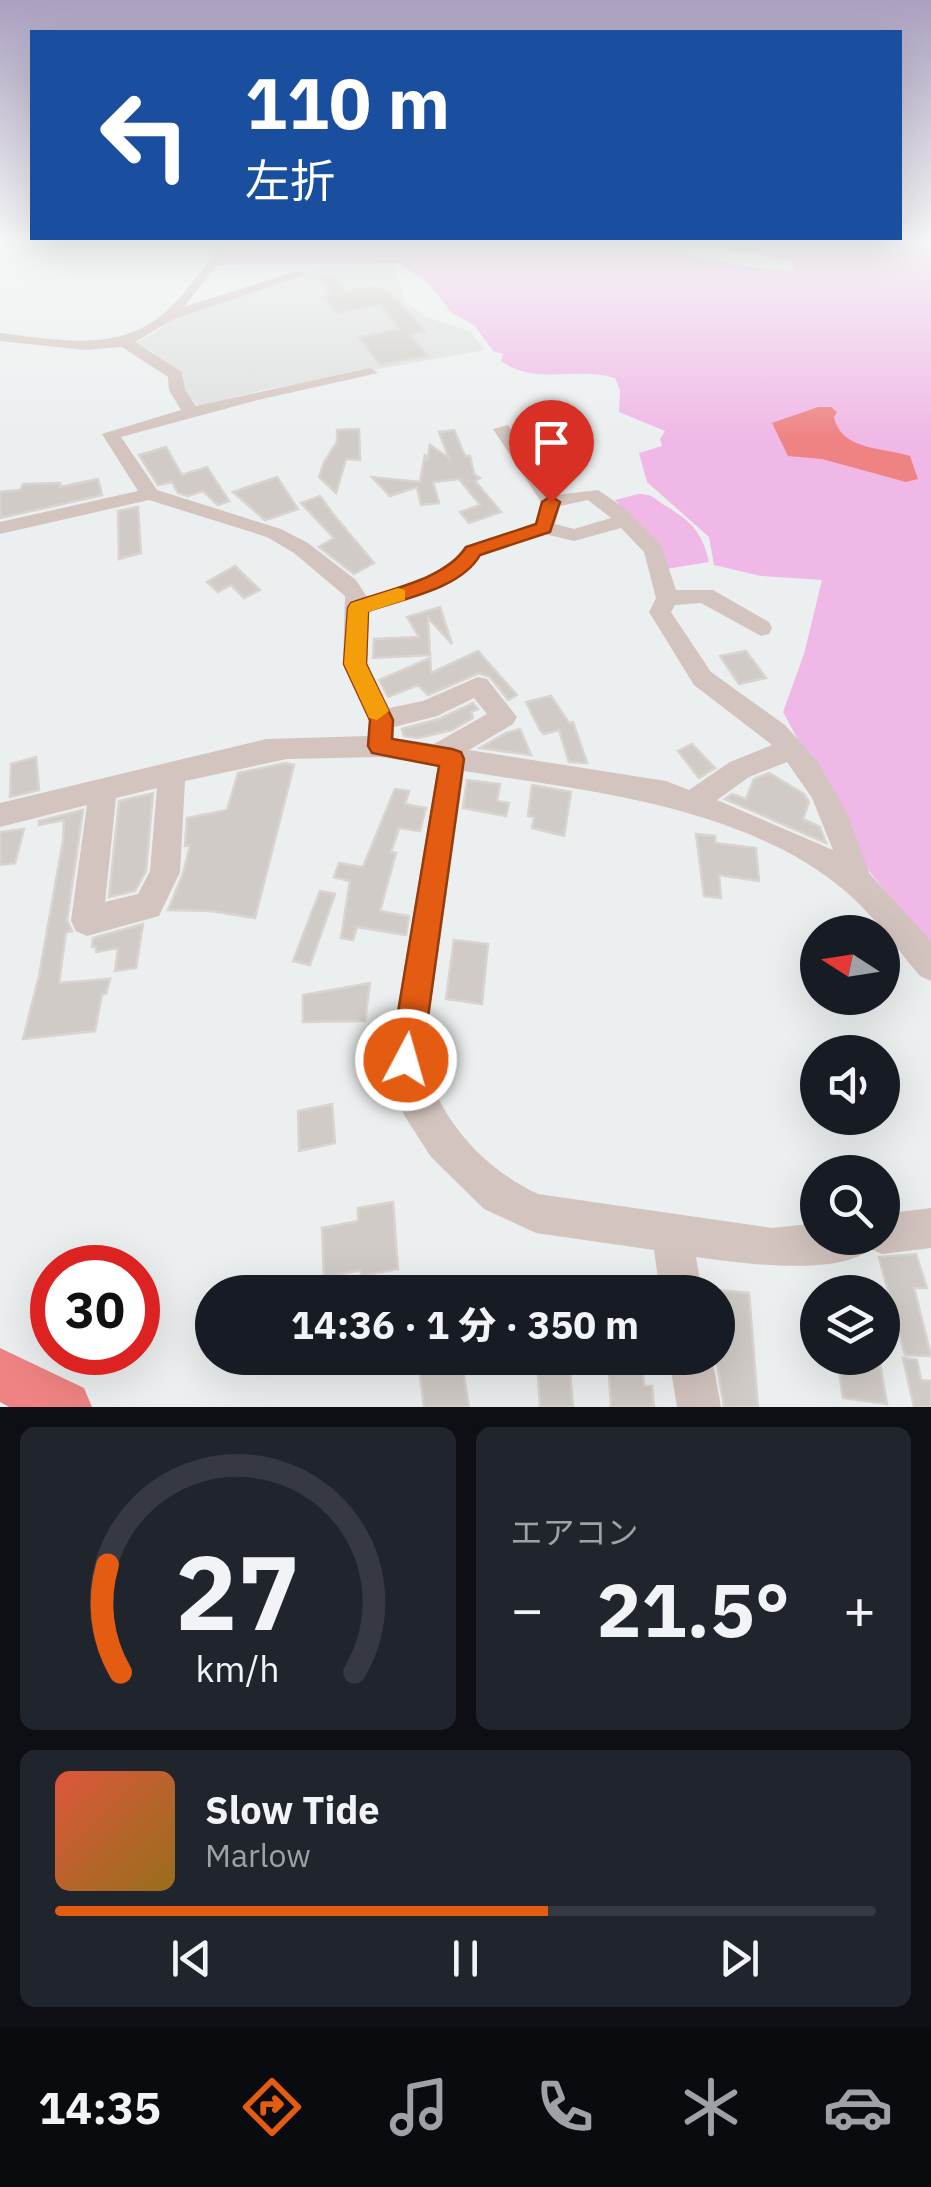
<!DOCTYPE html>
<html lang="ja">
<head>
<meta charset="utf-8">
<style>
  :root { --surface:#171b24; --page:#20242c; --text:#f1f3f6; --muted:#9ea1a6; --line:#363941; --accent:#e35c12 }
  body { margin:0; font-family:"IBM Plex Sans","Noto Sans JP",sans-serif; background:var(--page); color:var(--text); height:100vh; display:flex; flex-direction:column; font-size:38px; white-space:nowrap }
  * { box-sizing:border-box; margin:0 }
  p { font-size:32px; color:var(--muted) }
  .icon { flex:none; width:55px; height:55px; fill:none; stroke:currentColor; stroke-width:2; stroke-linecap:round; stroke-linejoin:round }
  .map { position:relative; height:1407px; overflow:hidden }
  .panel { display:flex; flex-direction:column; gap:20px; padding:20px; background:#0d0f14; flex:1 }
  .panel>* { flex:none }
  .top-card { position:absolute; left:30px; top:30px; width:872px; height:210px; border-radius:0px; box-shadow:0 10px 40px #0002; background:#1a4fa0; color:#fff; overflow:hidden }
  .needle { width:65px; rotate:282deg }
  .fabs { position:absolute; left:800px; top:915px; display:grid; gap:20px }
  .fabs a { display:grid; place-items:center; width:100px; height:100px; border-radius:50%; background:var(--surface); box-shadow:0 10px 40px #0002; font-size:50px }
  .speed { position:absolute; left:30px; top:1245px; display:flex; gap:20px; font-size:50px; font-weight:700; text-align:center }
  .speed>* { display:grid; place-content:center; width:130px; height:130px; border-radius:50%; background:var(--surface); box-shadow:0 10px 40px #0002; line-height:1 }
  .speed .limit { border:15px solid #d22; background:#fff; color:#111 }
  .pin { position:absolute; display:grid; place-items:center; width:85px; height:85px; color:#fff; margin:-102px -42px; border-radius:50% 50% 50% 0; rotate:-45deg; box-shadow:0 0 10px #0007 }
  .pin .icon { rotate:45deg }
  .me { position:absolute; width:110px; margin:-55px; rotate:6deg; stroke-linejoin:round; filter:drop-shadow(0 0 8px #0008) }
  .turn { display:flex; align-items:center; gap:35px; height:210px; padding:0 50px; font-size:45px }
  .turn .icon { width:130px; height:130px; stroke-width:2.5 }
  .turn b { display:block; font-size:70px; line-height:85px }
  .big { font-size:75px; font-weight:800; line-height:1.1 }
  .panel .card { flex:1; display:flex; flex-direction:column; justify-content:center; gap:15px; min-width:0; padding:0 35px; border-radius:15px; background:var(--page) }
  .panel .dial { align-items:center; gap:0 }
  .dial svg { height:260px; overflow:visible; fill:none; stroke:var(--line); stroke-width:7; stroke-linecap:round; text-anchor:middle }
  .dial text { fill:var(--text); stroke:none }
  .song { display:flex; align-items:center; gap:30px }
  .cover { width:120px; height:120px; border-radius:15px; background:linear-gradient(135deg,hsl(10 70% 55%),hsl(40 70% 35%)) }
  .played { height:10px; border-radius:5px; background:linear-gradient(90deg,var(--accent) 60%,var(--line) 60%) }
  .keys { display:flex; justify-content:space-around; direction:ltr }
  .heat { display:flex; justify-content:space-between; align-items:center; font-size:55px; direction:ltr }
  .panel .tiles { flex:1; display:grid; gap:20px; grid-template-columns:1fr 1fr }
  .card:last-child { grid-column:span 2 }
  .trip { position:absolute; left:195px; top:1275px; width:540px; height:100px; border-radius:50px; background:var(--surface); box-shadow:0 10px 40px #0002; font-weight:800; line-height:100px; text-align:center }
  .menu { display:flex; height:160px; justify-content:space-around; align-items:center; background:#090b0e; color:var(--muted) }
  .menu .icon { width:70px; height:70px }
  .menu .selected { color:var(--accent) }
  .menu b { font-size:45px; color:var(--text) }
  .map>svg:first-child { display:block }
</style>
</head>
<body>
<div class="map">
<svg width="931" height="1407" viewBox="0 0 931 1407">
  <rect width="100%" height="100%" fill="#ecefef"/>
  <polygon fill="#dee0df" points="324,267 395,267 405,301 426,317 470,331 485,350 262,390 200,407 181,389 184,375 159,360 153,351 133,344 153,334 180,314"/>
  <g fill="#f0b8e6">
    <path d="M270,241H610L758,268L794,271L791,261L698,241H931V947L868,870L783,712L804,654L822,580L761,576L714,565L709,537L647,482L639,453L662,446L660,439L665,431L619,412L620,390L615,378C576,366 536,386 501,361L503,354L493,351L475,326L451,312L428,283L399,263L216,265L229,251Z"/>
    <path d="M638,494C654,494 654,499 666,506C692,522 702,532 709,562L666,569L653,541L615,500Z"/>
  </g>
  <path fill="#ef8383" d="M818,407H831L837,412L834,417C841,451 883,447 910,456L918,479L906,482L822,459L788,456L772,423Z"/>
  <g fill="none" stroke-linecap="round" stroke-linejoin="round">
    <polygon fill="#ef8383" fill-rule="evenodd" points="0,1348 84,1388 92,1407 9,1407 0,1402"/>
  </g>
  <g fill="#d0cbc6" stroke="#d9d4d0" stroke-width="2.5">
    <polygon points="333,273 347,291 370,287 389,290 425,332 410,335 428,356 380,365 359,337 399,329 381,305 336,313 323,296 331,294 318,276"/>
    <polygon points="359,429 360,460 346,459 336,493 319,477 324,462 337,442 337,430"/>
    <polygon points="454,430 465,456 470,456 474,474 480,478 475,481 501,512 469,523 460,512 480,505 459,479 433,482 439,503 421,505 417,487 390,496 372,477 420,482 425,454 427,462 430,445 449,458 439,432"/>
    <polygon points="166,447 182,475 207,467 229,501 218,505 203,491 188,496 178,493 172,482 158,485 139,455"/>
    <polygon points="277,477 298,509 265,520 233,492"/>
    <polygon points="98,479 102,495 0,518 0,492 20,490 23,484 60,483 60,487"/>
    <polygon points="320,496 333,514 374,563 354,574 319,547 334,538 301,503"/>
    <polygon points="138,507 141,553 119,559 118,511"/>
    <polygon points="235,566 260,590 244,598 231,585 218,592 207,582"/>
    <polygon points="440,607 452,644 428,618 430,655 373,658 374,639 419,637 407,617"/>
    <polygon points="478,651 517,695 508,700 490,677 479,673 428,695 418,685 388,697 379,680 430,658 431,673"/>
    <polygon points="746,651 766,678 739,684 720,656"/>
    <polygon points="551,696 569,723 573,722 587,763 569,762 559,730 544,734 540,730 526,702"/>
    <polygon points="473,703 478,709 471,712 473,718 452,730 418,738 404,736 402,729 439,719"/>
    <polygon points="520,729 531,755 480,748 506,733"/>
    <polygon points="692,744 715,768 699,778 678,751"/>
    <polygon points="36,757 39,790 10,797 11,764"/>
    <polygon points="286,763 294,765 255,918 211,911 168,910 183,874 190,845 185,846 187,818 227,810 238,773"/>
    <polygon points="769,773 804,794 809,802 803,819 820,827 826,843 725,799 732,794 746,799 754,779"/>
    <polygon points="467,780 500,784 497,801 509,803 506,816 463,808"/>
    <polygon points="532,785 571,792 564,836 532,828 534,817 528,816"/>
    <polygon points="395,789 409,791 405,804 426,808 420,831 399,828 391,852 396,853 380,911 409,916 406,935 357,927 353,940 341,938 350,881 334,877 339,863 363,867"/>
    <polygon points="153,793 146,871 135,891 109,897 119,801"/>
    <polygon points="83,810 67,920 72,931 66,932 59,983 110,979 106,994 102,994 95,1031 23,1039 39,976 63,841 64,820 39,825 39,821"/>
    <polygon points="24,829 15,863 0,865 0,832"/>
    <polygon points="696,834 715,836 715,843 756,848 759,881 719,875 721,898 704,896"/>
    <polygon points="320,891 335,894 310,965 293,961"/>
    <polygon points="143,924 136,968 115,971 118,948 96,952 96,946 92,947 93,938"/>
    <polygon points="454,940 488,944 482,1004 446,999"/>
    <polygon points="370,983 365,1021 303,1022 303,995"/>
    <polygon points="332,1104 335,1143 299,1151 298,1111"/>
    <polygon points="393,1202 398,1269 361,1276 361,1270 324,1278 322,1228 358,1221 358,1208"/>
    <polygon points="916,1254 927,1288 914,1288 931,1356 905,1355 879,1257"/>
    <polygon points="718,1290 749,1293 758,1407 724,1407 716,1358"/>
    <polygon points="418,1358 461,1358 469,1407 424,1407"/>
    <polygon points="537,1358 569,1358 573,1407 540,1407"/>
    <polygon points="837,1358 879,1358 887,1404 843,1398"/>
    <polygon points="903,1358 917,1360 921,1380 931,1381 931,1407 914,1407"/>
    <polygon points="609,1374 643,1374 644,1386 652,1386 654,1407 611,1407"/>
  </g>
  <g fill="none" stroke-linecap="round" stroke-linejoin="round">
    <g fill="#d3c4bf" fill-rule="evenodd">
      <path d="M224,241H236L184,307L297,271L308,274L174,319L135,342L182,372L185,390L196,406L370,368L378,373L258,400L121,437L157,490L281,529L308,543L356,580L367,597L429,576L456,558L465,546L535,524L541,502L493,429L508,425L556,495L598,490L623,507L661,545L676,590H713L769,622L772,628L769,634L761,636L701,603L675,605L671,612L711,672L785,725L817,761L847,813L869,873L931,941V981L920,976C895,947 874,915 844,890C744,806 588,791 464,771L423,1060C440,1119 482,1168 538,1194L772,1228L818,1223V1238H882V1214L931,1208V1248L882,1254L871,1249C836,1277 739,1263 696,1257L702,1292H660L654,1250L536,1233L484,1209L431,1157L404,1115L389,1060L438,766L380,757L287,759L185,781L180,872L159,916L87,936L76,931L71,921L87,805L0,827V803L266,739L368,736L369,720L343,664L345,596L294,553L267,537L149,500L0,534V522L138,491L102,434L181,410L169,390L168,377L122,347L85,350L0,341V333C56,339 117,354 164,313C187,293 205,264 224,241ZM588,500L611,518L574,529L555,524L560,506ZM621,528L644,552L656,598L649,612L694,685L772,745L730,762L689,790L666,781L469,750L513,724L517,717L487,679L478,677L423,701L389,708L367,664L369,612L444,586L471,568L479,556L545,534L574,541ZM474,698L487,714L434,744L394,738V727L437,716ZM787,762L812,798L833,850L717,800L749,777ZM157,788L150,871L138,894L105,902L116,798Z"/>
      <polygon points="669,1358 712,1358 721,1407 677,1407"/>
    </g>
  </g>
  <linearGradient id="sky" x2="0" y2="1"><stop stop-color="#aba0c0"/><stop offset="0.55" stop-color="#f6f8f8"/><stop offset="1" stop-color="#f6f8f8" stop-opacity="0"/></linearGradient>
  <rect width="931" height="438" fill="url(#sky)"/>
  <path fill="#e35c12" stroke="#943c0c" stroke-width="2.5" d="M551,496L560,502L550,532L480,555C461,589 402,599 368,611L366,664L393,720L392,739L452,749L461,752L464,759L422,1060L417,1071L406,1076L394,1071L390,1060L439,766L372,753L368,746L370,720L344,664L348,608L351,603C386,590 445,580 466,547L536,524L542,502Z"/>
  <polygon fill="#f59e0b" points="398,588 405,590 405,600 368,612 366,664 389,711 377,720 369,718 344,664 348,608 351,603"/>
</svg>
<div class="fabs">
<a><svg class="needle" viewBox="-14 -14 28 28"><path d="M0-13l5 13h-10z" fill="#e53935"/><path d="M0 13l5-13h-10z" fill="#9ea1a6"/></svg></a>
<a><svg class="icon" aria-label="sound" viewBox="0 0 24 24"><path d="M4 9h4l5-4v14l-5-4H4zM17 9q2 3 0 6"/></svg></a>
<a><svg class="icon" aria-label="search" viewBox="0 0 24 24"><circle cx="10" cy="10" r="6"/><path d="M15 15l6 6"/></svg></a>
<a><svg class="icon" aria-label="layers" viewBox="0 0 24 24"><path d="M12 4l9 5-9 5-9-5zM3 14l9 5 9-5"/></svg></a>
</div>
<div class="speed"><div class="limit">30</div></div>
<div class="pin" style="left:551px;top:502px;background:#d93025"><svg class="icon" aria-label="arrive" viewBox="0 0 24 24"><path d="M6 21V4h12l-3 4 3 4H6"/></svg></div>
<svg class="me" style="left:406px;top:1060px" viewBox="-20 -20 40 40"><circle r="17" fill="#e35c12" stroke="#fff" stroke-width="3"/><path d="M0-11L8 9 0 5-8 9z" fill="#fff"/></svg>
<div class="trip">14:36 · 1 分 · 350 m</div>
<div class="top-card">
<div class="turn"><svg class="icon" aria-label="left" viewBox="0 0 24 24"><path d="M17 20v-9H6M10 6l-5 5 5 5"/></svg><div><b>110 m</b>左折</div></div>
</div>
</div>
<section class="panel">
<div class="tiles">
<div class="card dial"><svg viewBox="0 0 100 80">
<path d="M14 69A42 42 0 1 1 86 69"/>
<path d="M14 69A42 42 0 0 1 10 36" stroke="#e35c12"/>
<text x="50" y="56" font-size="32" font-weight="700">27</text>
<text x="50" y="72" font-size="11">km/h</text>
</svg></div>
<div class="card"><p>エアコン</p>
<div class="heat"><a>−</a><b class="big">21.5°</b><a>+</a></div>
</div>
<div class="card">
<div class="song"><i class="cover"></i><div><b>Slow Tide</b><p>Marlow</p></div></div>
<div class="played"></div>
<div class="keys"><svg class="icon" aria-label="previous" viewBox="0 0 24 24"><path d="M18 5L8 12l10 7zM5 5v14"/></svg><svg class="icon" aria-label="pause" viewBox="0 0 24 24"><path d="M8 5v14M16 5v14"/></svg><svg class="icon" aria-label="next" viewBox="0 0 24 24"><path d="M6 5l10 7-10 7zM19 5v14"/></svg></div>
</div>
</div>
</section>
<nav class="menu">
<b>14:35</b>
<svg class="icon selected" aria-label="directions" viewBox="0 0 24 24"><path d="M12 3l9 9-9 9-9-9zM9 14v-3h6M13 9l2 2-2 2"/></svg>
<svg class="icon" aria-label="music" viewBox="0 0 24 24"><path d="M9 18V5l10-2v13"/><circle cx="6" cy="18" r="3"/><circle cx="16" cy="16" r="3"/></svg>
<svg class="icon" aria-label="phone" viewBox="0 0 24 24"><path d="M5 4h4l2 5-3 2q2 4 5 5l2-3 5 2v4C11 20 4 13 5 4z"/></svg>
<svg class="icon" aria-label="climate" viewBox="0 0 24 24"><path d="M12 3v18M4 7l16 10M4 17L20 7"/></svg>
<svg class="icon" aria-label="car" viewBox="0 0 24 24"><path d="M5 17H2v-5l4-1 3-4h7l3 4 3 1v5h-3M9 17h6M6 11h13"/><circle cx="7" cy="17" r="2"/><circle cx="17" cy="17" r="2"/></svg>
</nav>
</body>
</html>
